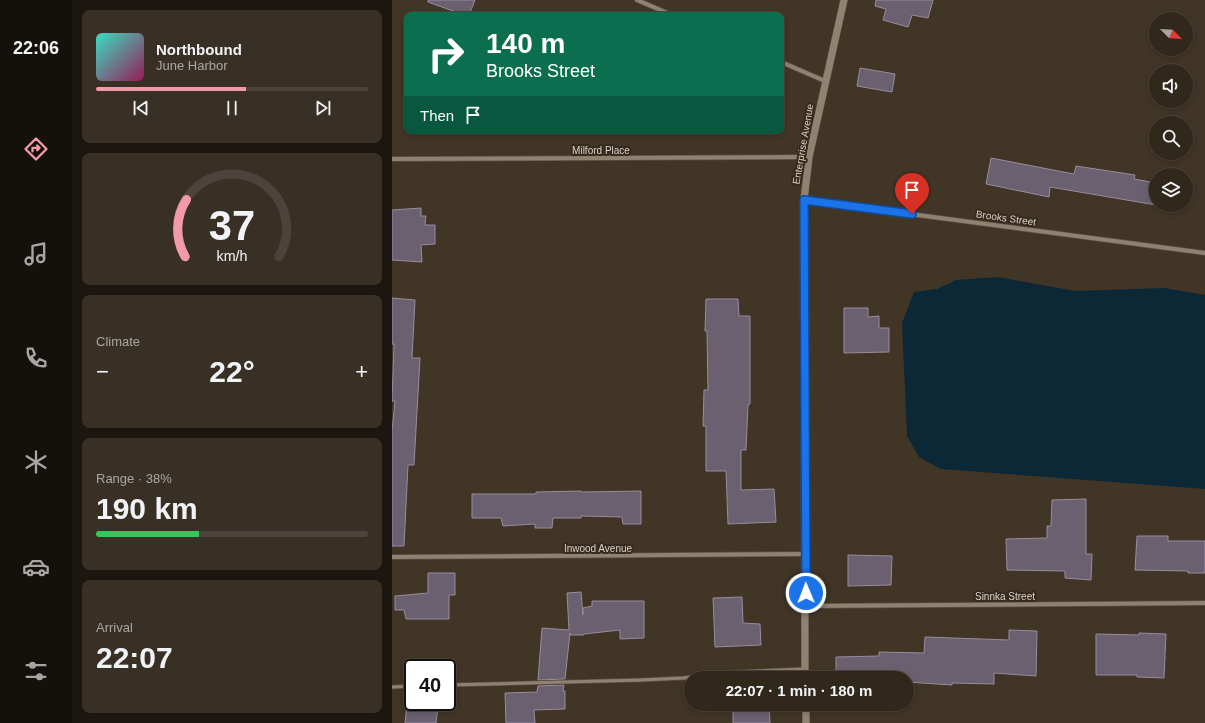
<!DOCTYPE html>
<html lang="en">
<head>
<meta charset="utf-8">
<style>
  :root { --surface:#31281c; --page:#393025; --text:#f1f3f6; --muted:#a8a6a3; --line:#4c443b; --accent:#f39aa9 }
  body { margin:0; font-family:Arial,sans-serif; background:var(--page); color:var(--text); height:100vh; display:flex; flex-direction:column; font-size:15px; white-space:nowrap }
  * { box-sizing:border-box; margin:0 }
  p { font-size:13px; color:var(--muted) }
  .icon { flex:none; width:22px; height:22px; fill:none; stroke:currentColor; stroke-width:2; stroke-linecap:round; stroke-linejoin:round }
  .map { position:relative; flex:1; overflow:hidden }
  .drawer { display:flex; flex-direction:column; gap:10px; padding:10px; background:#1b160f; width:320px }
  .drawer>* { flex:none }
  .hud { position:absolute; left:12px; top:12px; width:380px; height:122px; border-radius:8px; box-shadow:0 2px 6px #0003,0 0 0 1px var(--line); background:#0b6e4f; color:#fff; overflow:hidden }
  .needle { width:26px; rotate:114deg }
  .controls { position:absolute; left:757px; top:12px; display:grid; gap:8px }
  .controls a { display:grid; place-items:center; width:44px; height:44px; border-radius:50%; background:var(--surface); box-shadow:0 2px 6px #0003,0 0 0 1px var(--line); font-size:20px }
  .speed { position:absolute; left:12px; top:659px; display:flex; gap:8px; font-size:20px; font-weight:700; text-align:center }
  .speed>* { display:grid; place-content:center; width:52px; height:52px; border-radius:50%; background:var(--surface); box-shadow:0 2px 6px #0003,0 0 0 1px var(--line); line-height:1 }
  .speed .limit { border:2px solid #111; border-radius:6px; background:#fff; color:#111 }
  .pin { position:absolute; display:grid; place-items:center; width:34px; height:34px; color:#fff; margin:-41px -17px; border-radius:50% 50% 50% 0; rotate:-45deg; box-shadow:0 0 4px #0007 }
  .pin .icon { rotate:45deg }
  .me { position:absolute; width:44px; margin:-22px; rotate:359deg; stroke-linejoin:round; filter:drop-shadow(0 0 3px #0008) }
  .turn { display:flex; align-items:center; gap:14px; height:84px; padding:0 16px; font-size:18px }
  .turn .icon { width:52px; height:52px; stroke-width:2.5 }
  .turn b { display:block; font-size:28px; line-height:34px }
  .then { display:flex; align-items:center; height:38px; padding:0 16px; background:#0003; gap:8px; font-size:15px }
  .big { font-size:30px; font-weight:600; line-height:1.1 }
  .drawer .widget { flex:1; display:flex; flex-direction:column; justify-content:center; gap:6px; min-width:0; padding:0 14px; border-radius:8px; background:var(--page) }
  .drawer .dial { align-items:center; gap:0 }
  .dial svg { height:104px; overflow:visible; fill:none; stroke:var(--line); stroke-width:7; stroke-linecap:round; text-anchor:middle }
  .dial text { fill:var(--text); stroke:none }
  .song { display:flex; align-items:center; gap:12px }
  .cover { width:48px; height:48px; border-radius:6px; background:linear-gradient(135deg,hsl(170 70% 55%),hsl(330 70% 35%)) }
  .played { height:4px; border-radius:2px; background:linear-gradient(90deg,var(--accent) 55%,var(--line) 55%) }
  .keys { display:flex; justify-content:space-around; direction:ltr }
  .heat { display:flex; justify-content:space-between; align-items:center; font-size:22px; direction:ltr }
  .charge { height:6px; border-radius:3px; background:linear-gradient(90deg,#34c759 38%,var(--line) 0) }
  .trip { position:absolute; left:292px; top:671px; width:230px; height:40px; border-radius:20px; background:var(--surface); box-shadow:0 2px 6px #0003,0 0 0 1px var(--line); font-weight:600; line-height:40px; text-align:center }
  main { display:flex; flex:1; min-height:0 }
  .tab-bar { display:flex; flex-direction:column; width:72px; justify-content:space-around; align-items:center; background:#14100b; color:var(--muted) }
  .tab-bar .icon { width:28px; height:28px }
  .tab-bar .selected { color:var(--accent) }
  .tab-bar b { font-size:18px; color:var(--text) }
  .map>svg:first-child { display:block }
</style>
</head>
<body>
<main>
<nav class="tab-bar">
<b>22:06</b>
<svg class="icon selected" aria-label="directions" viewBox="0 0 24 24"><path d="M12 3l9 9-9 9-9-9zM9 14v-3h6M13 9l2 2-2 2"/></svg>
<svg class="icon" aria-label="music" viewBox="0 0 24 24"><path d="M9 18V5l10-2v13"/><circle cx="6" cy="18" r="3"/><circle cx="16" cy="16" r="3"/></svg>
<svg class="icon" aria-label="phone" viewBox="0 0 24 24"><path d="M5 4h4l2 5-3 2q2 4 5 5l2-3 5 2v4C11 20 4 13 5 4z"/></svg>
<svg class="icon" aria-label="climate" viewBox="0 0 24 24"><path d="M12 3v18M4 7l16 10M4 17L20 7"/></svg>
<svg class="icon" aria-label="car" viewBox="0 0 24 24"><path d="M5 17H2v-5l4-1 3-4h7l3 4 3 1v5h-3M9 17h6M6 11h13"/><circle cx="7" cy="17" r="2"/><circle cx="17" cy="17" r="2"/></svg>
<svg class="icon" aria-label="filters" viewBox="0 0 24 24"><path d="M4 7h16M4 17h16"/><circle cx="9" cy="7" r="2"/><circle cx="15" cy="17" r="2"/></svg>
</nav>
<section class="drawer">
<div class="widget">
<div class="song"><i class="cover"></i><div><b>Northbound</b><p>June Harbor</p></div></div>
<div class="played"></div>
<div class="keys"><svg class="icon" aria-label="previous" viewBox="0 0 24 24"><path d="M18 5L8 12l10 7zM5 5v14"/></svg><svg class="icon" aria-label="pause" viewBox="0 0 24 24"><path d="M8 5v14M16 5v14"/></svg><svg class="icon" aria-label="next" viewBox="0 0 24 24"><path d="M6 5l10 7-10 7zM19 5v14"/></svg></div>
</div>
<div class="widget dial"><svg viewBox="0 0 100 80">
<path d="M14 69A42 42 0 1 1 86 69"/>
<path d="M14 69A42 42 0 0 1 15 25" stroke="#f39aa9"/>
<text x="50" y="56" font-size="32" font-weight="700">37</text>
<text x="50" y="72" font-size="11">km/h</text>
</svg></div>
<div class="widget"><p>Climate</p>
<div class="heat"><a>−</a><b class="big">22°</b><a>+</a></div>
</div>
<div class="widget"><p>Range · 38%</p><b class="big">190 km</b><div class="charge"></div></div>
<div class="widget"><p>Arrival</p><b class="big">22:07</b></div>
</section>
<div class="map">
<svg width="813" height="723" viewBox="0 0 813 723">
  <rect width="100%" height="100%" fill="#413526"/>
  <polygon fill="#0c2837" points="606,277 683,291 772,288 813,295 813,489 549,469 527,457 515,436 510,323 522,292 545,289 564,280"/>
  <g fill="#6b6070" stroke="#988c9e">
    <polygon points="36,0 83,0 77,15 72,15 36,2"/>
    <polygon points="484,0 541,0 536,18 520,15 516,27 491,20 494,9 483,6"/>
    <polygon points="468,68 503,74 500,92 465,86"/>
    <polygon points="599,158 682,174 684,166 743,175 742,179 764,183 764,205 658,187 657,197 594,184"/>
    <polygon points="29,208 29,216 34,216 33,225 43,225 43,244 29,245 30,262 0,260 0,210"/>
    <polygon points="0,298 23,300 20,358 28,358 22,465 16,465 12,546 0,546 0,431 3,401 0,401 2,344 0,344"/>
    <polygon points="314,299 346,299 347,316 358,316 358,404 356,405 354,450 349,450 349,490 382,489 384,522 336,524 334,471 314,471 314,426 311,426 312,390 316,390 315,331 313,331"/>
    <polygon points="452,308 476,308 476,317 487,316 487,328 497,328 497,352 452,353"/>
    <polygon points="189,491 189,492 249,491 249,524 231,524 230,517 189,516 189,518 161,518 160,528 143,528 143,524 111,526 109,518 80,518 80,494 144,494 144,492"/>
    <polygon points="694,499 694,554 700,554 699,580 673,578 673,571 615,570 614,539 655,538 655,526 659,526 660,500"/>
    <polygon points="745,536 776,536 776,541 813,541 813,573 796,573 796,571 743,570"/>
    <polygon points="456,555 500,556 499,585 456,586"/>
    <polygon points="36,573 63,573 63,595 57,595 57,619 14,619 12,610 3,610 3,596 36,593"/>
    <polygon points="189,592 191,615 191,608 200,606 200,601 252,601 252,638 228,639 228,630 192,634 192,635 178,635 178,633 173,679 146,680 150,628 177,630 175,593"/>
    <polygon points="350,597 351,623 368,624 369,645 323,647 321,598"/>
    <polygon points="617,630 645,631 644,676 602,673 602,684 560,683 560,685 515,682 515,678 444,678 444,657 487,656 487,652 532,653 533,637 617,640"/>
    <polygon points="747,633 774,634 772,678 745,677 745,675 704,675 704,634 747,635"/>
    <polygon points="172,685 171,691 173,691 173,709 142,710 143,723 114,723 113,693 145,692 146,686"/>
    <polygon points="15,704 46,707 44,723 13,723"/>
    <polygon points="341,704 377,704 378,723 341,723"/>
  </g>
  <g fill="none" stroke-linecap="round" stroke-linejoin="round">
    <defs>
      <g id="service">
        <polyline points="55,685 249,680 291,678 342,672 413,669"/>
        <polyline points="0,687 21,686"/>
      </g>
      <g id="minor">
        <polyline points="245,0 280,15"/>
        <polyline points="389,62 433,81"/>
        <polyline points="0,159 417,157"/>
        <polyline points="412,200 813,253"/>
        <polyline points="0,557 413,554"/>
        <polyline points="414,606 813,603"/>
      </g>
      <g id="tertiary">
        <polyline points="413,678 412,200 417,157 452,0"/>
        <polyline points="414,704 414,723"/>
      </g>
    </defs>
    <use href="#service" stroke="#5d5246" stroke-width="4.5"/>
    <use href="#minor" stroke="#5d5246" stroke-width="5.5"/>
    <use href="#tertiary" stroke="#5d5246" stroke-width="8"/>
    <use href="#service" stroke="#908271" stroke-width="3"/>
    <use href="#minor" stroke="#908271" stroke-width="4"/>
    <use href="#tertiary" stroke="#908271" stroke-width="7"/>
  </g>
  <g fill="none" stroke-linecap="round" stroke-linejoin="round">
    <defs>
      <polyline id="route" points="414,593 412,200 520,214"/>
    </defs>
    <use href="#route" stroke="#114b97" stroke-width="10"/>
    <use href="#route" stroke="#1a73e8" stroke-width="7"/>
  </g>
  <g text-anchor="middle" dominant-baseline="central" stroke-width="4" stroke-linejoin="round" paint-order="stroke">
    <g font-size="10" fill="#d9d1c8" stroke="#372b1d">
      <text transform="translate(411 144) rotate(-80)">Enterprise Avenue</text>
      <text x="209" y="150">Milford Place</text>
      <text transform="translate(614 218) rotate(8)">Brooks Street</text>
      <text x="206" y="548">Inwood Avenue</text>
      <text x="613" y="596">Sinnka Street</text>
    </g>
  </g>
</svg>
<div class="controls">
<a><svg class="needle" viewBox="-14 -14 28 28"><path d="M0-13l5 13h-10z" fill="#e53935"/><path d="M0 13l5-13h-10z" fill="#a8a6a3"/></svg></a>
<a><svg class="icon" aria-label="sound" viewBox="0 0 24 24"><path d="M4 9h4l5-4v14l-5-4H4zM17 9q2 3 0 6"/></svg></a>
<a><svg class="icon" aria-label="search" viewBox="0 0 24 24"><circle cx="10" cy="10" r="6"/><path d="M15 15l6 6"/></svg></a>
<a><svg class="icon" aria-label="layers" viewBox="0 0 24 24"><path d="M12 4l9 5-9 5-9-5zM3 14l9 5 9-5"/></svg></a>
</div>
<div class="speed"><div class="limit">40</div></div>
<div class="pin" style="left:520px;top:214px;background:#d93025"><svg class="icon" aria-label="arrive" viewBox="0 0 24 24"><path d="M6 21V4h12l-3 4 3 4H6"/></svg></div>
<svg class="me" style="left:414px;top:593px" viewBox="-20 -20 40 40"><circle r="17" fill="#1a73e8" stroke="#fff" stroke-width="3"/><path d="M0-11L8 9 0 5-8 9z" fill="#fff"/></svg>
<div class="trip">22:07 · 1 min · 180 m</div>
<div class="hud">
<div class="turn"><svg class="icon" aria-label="right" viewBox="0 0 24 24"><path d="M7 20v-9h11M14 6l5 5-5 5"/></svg><div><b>140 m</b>Brooks Street</div></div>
<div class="then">Then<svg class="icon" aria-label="arrive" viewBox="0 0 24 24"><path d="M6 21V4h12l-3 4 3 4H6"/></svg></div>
</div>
</div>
</main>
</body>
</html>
